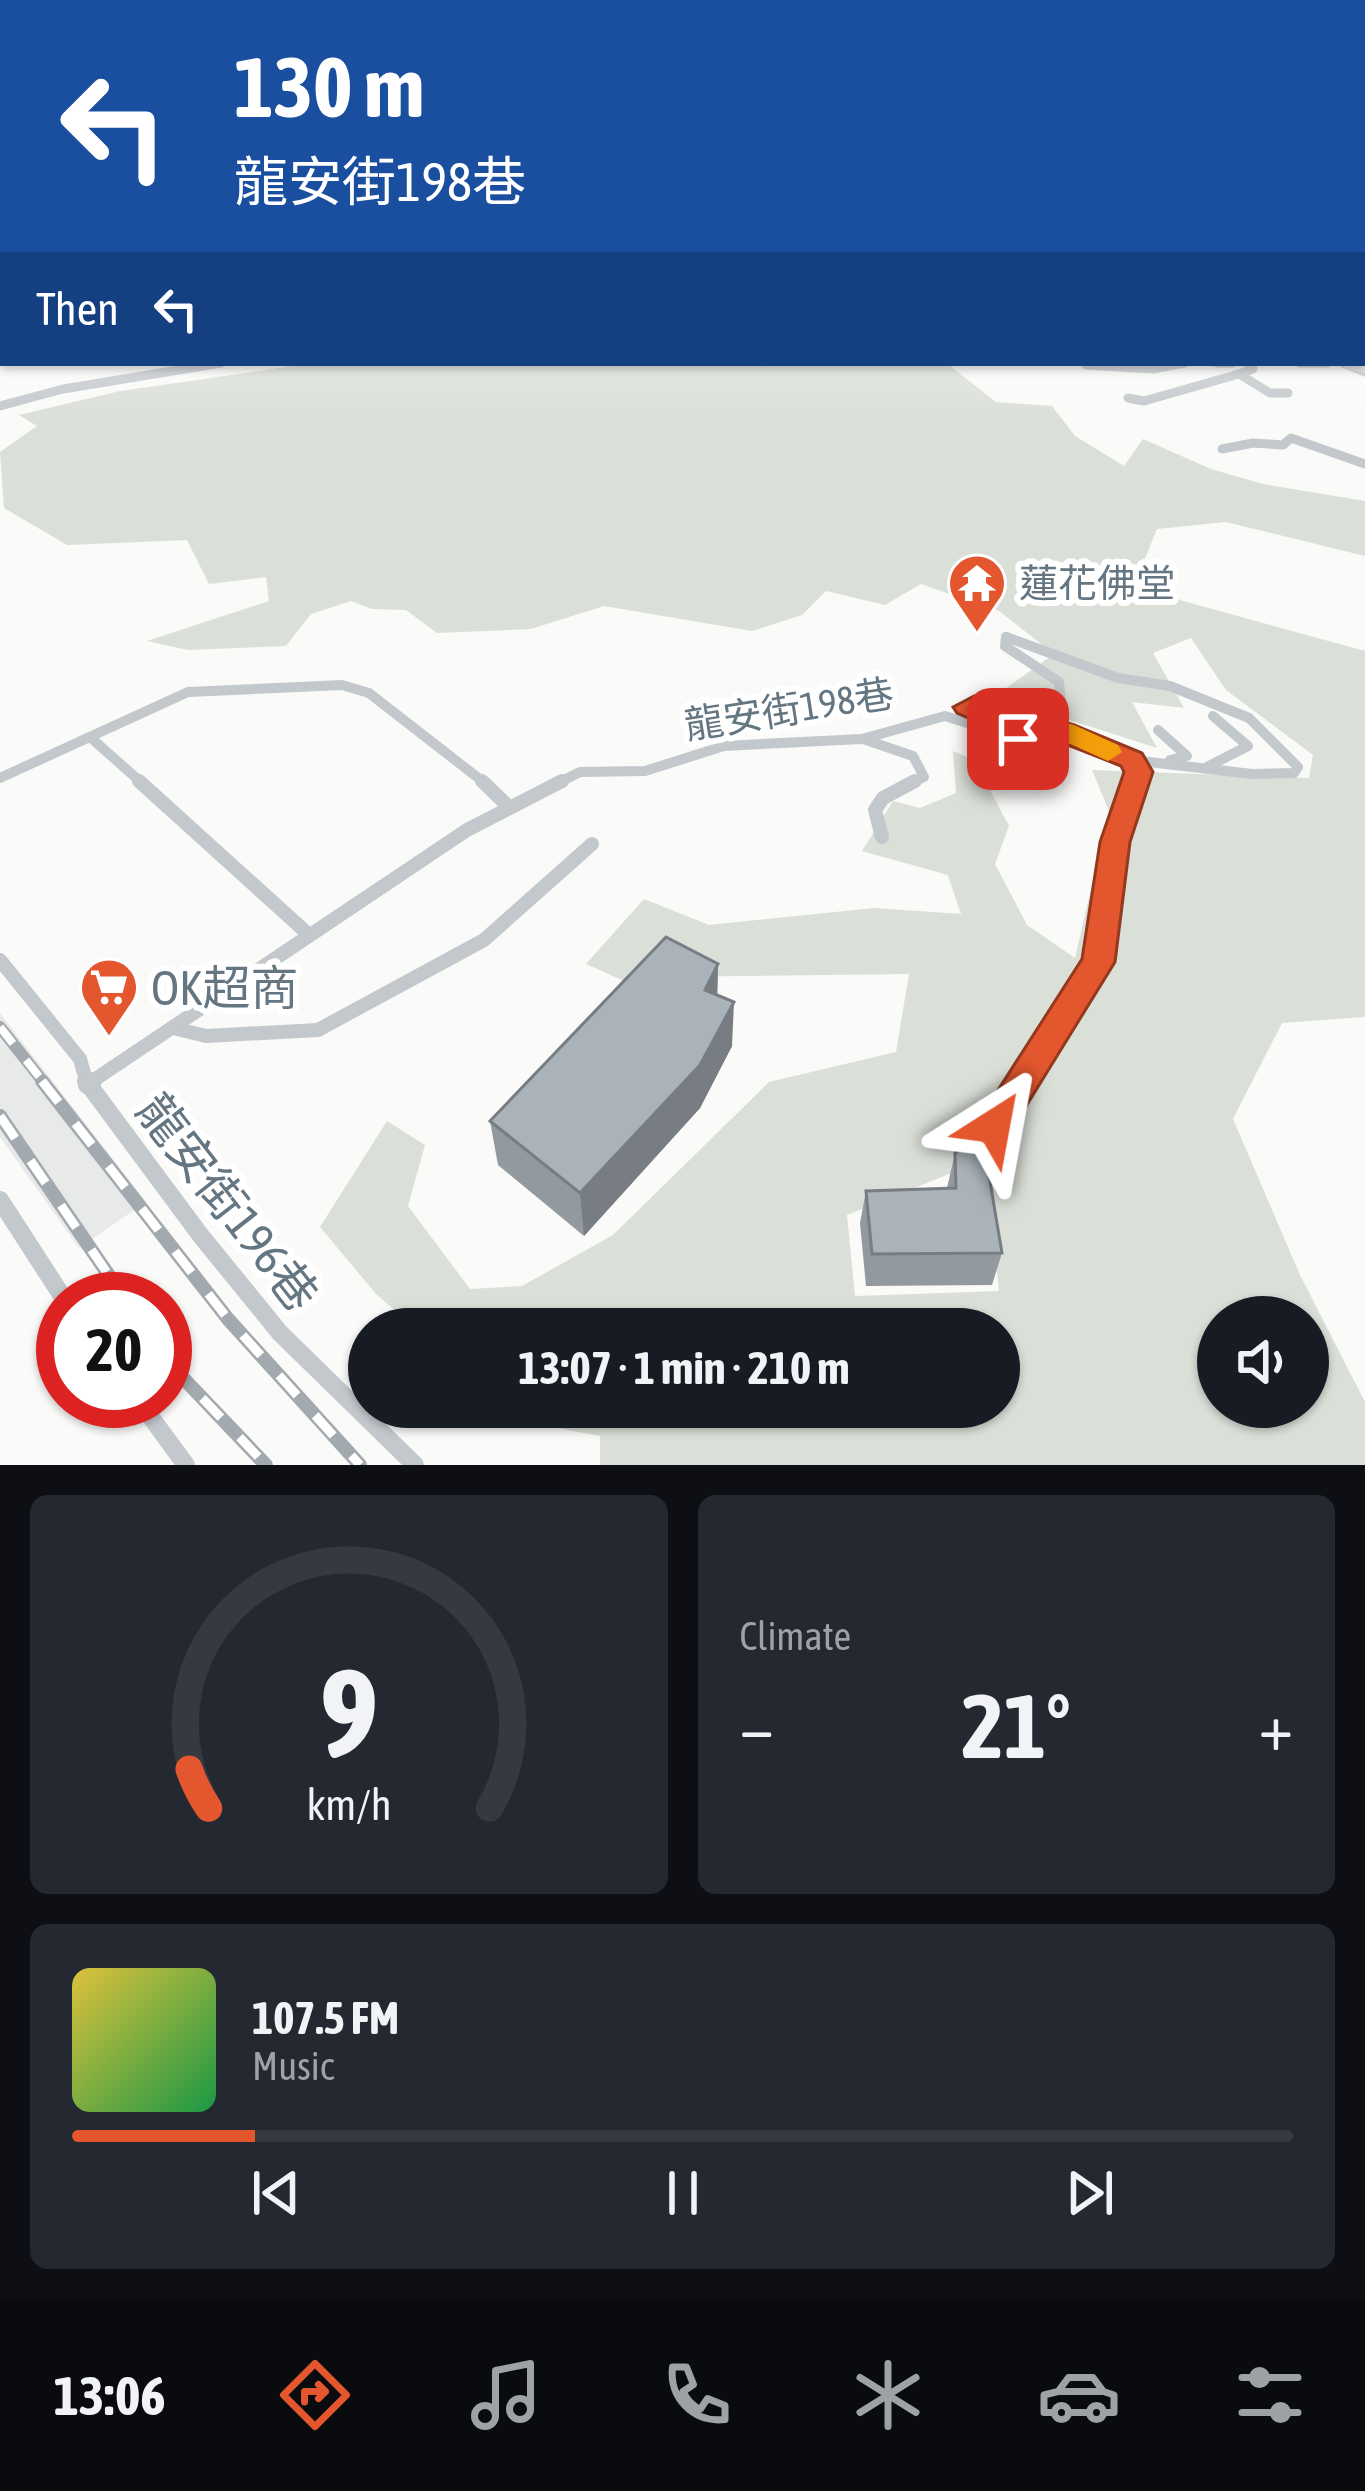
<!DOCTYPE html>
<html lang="en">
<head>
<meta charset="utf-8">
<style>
  :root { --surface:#171b24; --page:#242831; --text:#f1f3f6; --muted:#9ea1a6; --line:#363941; --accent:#e4572e }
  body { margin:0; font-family:"Asap Condensed","Noto Sans TC",sans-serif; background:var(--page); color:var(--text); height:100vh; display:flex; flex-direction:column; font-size:45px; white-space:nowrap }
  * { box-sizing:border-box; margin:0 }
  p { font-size:39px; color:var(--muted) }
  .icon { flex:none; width:66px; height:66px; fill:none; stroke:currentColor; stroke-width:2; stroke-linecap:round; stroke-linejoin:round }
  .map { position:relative; height:1465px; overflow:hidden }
  .panel { display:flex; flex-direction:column; gap:30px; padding:30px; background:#0d0f14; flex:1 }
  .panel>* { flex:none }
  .banner { position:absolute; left:0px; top:0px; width:1365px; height:366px; box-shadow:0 3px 9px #0004; background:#1a4fa0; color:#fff; overflow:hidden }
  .fabs { position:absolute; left:1197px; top:1296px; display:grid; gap:24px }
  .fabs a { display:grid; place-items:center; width:132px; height:132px; border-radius:50%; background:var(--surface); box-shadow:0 3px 9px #0004; font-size:60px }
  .speed { position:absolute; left:36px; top:1272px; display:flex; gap:24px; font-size:60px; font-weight:700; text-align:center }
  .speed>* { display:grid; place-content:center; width:156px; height:156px; border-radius:50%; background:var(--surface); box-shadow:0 3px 9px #0004; line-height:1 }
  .speed .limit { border:18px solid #d22; background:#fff; color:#111 }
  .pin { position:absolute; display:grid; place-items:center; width:102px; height:102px; color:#fff; margin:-51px; border-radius:24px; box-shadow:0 6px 18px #0006 }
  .me { position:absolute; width:132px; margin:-66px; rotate:34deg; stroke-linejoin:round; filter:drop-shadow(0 0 9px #0008) }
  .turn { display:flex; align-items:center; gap:42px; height:252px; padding:0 36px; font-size:54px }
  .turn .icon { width:156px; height:156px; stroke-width:2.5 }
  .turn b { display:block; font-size:84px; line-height:102px }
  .then { display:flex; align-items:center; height:114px; padding:0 36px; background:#0003; gap:24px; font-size:45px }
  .big { font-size:90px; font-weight:700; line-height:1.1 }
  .panel .tile { flex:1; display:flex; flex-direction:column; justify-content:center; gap:18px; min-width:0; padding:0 42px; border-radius:18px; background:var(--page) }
  .panel .dial { align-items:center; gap:0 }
  .dial svg { height:312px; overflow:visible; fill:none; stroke:var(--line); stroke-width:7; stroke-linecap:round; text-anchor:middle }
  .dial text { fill:var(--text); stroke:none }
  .song { display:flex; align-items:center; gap:36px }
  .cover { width:144px; height:144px; border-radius:18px; background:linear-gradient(135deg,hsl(50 70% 55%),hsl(140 70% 35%)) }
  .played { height:12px; border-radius:6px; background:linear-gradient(90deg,var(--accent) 15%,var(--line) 15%) }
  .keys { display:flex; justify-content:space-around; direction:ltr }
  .heat { display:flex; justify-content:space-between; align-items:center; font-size:66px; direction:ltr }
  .panel .tiles { flex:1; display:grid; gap:30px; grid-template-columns:1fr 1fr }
  .tile:last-child { grid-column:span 2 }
  .trip { position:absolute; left:348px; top:1308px; width:672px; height:120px; border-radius:60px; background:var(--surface); box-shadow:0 3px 9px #0004; font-weight:700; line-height:120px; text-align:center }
  .tab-bar { display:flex; height:192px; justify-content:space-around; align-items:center; background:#090b0e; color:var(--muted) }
  .tab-bar .icon { width:84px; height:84px }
  .tab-bar .active { color:var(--accent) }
  .tab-bar b { font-size:54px; color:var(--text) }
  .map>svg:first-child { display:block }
</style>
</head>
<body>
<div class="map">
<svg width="1365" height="1465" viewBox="0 0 1365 1465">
  <rect width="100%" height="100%" fill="#fafaf8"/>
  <polygon fill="#e8e9e9" points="0,1013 146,1202 79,1248 0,1137"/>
  <path fill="#dadfd7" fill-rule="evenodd" d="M955,363L950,366L996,402L1052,406L1075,436L1124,466L1143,439L1211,469L1263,484L1365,501V556L1226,522L1157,529L1137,578L1183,601L1365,651V1017L1282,1023L1233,1119L1300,1275L1365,1402V1465H600V1436L520,1421L504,1407H999V1329H416L376,1294L320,1227L387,1121L425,1145L408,1206L470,1289L522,1286L613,1235L769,1082L896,1052L909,974L665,977L642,989L586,964L644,899L709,925L874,908L961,914L948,875L862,851L893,801L920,808L956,793L953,751L974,760L1009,826L995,864L1027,925L1075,958L1109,811L1092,770L1309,778L1313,755L1226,690L1191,638L1153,653L1184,708L1132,702L1157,748L995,696L1054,654L999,611L921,584L885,605L826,591L802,615L752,631L604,606L531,629L437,633L406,610L372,609L351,601L311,614L286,646L188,650L147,641L269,601L266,577L209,584L187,540L67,545L4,508L0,452L37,426L19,415L120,391L315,363ZM984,1160L999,1291L855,1296L847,1215ZM1218,1317H1308V1407H1218Z"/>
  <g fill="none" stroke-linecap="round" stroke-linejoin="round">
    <g stroke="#c3c8cc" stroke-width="8">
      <polyline points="1218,363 1232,363"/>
      <polyline points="1300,363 1327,363"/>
      <polyline points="211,365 221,363"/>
    </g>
    <g stroke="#c3c8cc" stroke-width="9">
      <polyline points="1218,363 1232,363"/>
      <polyline points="1247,363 1253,369 1239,374 1270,393 1288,393"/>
      <polyline points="1300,363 1327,363"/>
      <polyline points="1343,363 1365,372"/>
      <polyline points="1086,365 1153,369 1185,363"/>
      <polyline points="1128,398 1144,401 1239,374"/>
      <polyline points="0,406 63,389 221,363"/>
      <polyline points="1222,449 1253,443 1283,445 1291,438 1365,464"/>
    </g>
    <g stroke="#c3c8cc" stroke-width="10">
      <polyline points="1006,637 1005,646 1059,682 1064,731"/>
      <polyline points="1158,730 1187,756 1170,760"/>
      <polyline points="90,737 143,784"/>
      <polyline points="863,739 913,756 924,777 909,784"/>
      <polyline points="1207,767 1248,746 1213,716"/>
      <polyline points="0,778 188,692 342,685 369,693 486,784"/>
      <polyline points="556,784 580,772 645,771 724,746 862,739 945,716 1018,739 1019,733 970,713 966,707 974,704 1064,731 1132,760 1252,774 1294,773 1298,767 1249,718 1170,686 1118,678 1006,637"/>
      <polyline points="1134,784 1138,772 1132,760 1138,760"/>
    </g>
    <g stroke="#c3c8cc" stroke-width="14">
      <polyline points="139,781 307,933"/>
      <polyline points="482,781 509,807"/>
      <polyline points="882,837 875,810 883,798 915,781"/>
      <polyline points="0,960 80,1059 87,1084"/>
      <polyline points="173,1028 206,1036 318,1030 484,940 592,844"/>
      <polyline points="88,1084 467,830 562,781"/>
      <polyline points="1020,1084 1098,962 1115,841 1135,781"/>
    </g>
    <g stroke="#c3c8cc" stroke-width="18">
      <polyline points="86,1081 201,1236 280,1333 415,1465"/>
      <polyline points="87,1085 93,1081"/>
      <polyline points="976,1153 1022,1081"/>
      <polyline points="0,1200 64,1299"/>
      <polyline points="139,1401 186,1465"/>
    </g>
    <g fill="#d6dbdf" fill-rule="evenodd">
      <polygon points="1362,313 1365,314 1365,331 1362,330"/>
      <polygon points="1362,356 1365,373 1346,369 1342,363 1362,363"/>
    </g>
    <defs>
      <polyline id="rail-far1" points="0,1027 45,1084"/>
      <g id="rail">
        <polyline points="42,1081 228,1319 360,1465"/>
        <polyline points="0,1116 125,1299"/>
        <polyline points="165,1359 266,1465"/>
      </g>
    </defs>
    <use href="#rail-far1" stroke="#a2aab0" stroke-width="12"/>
    <use href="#rail" stroke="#a2aab0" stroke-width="14"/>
    <use href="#rail-far1" stroke="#fff" stroke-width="8" stroke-dasharray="21" stroke-linecap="butt"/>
    <use href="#rail" stroke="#fff" stroke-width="9" stroke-dasharray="27" stroke-linecap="butt"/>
  </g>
  <g fill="#929a9f">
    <polygon points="1362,224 1365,224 1365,265 1362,264"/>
    <polygon points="718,964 717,995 732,1046 700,1108 584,1236 498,1165 490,1121"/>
    <polygon points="955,1153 1002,1253 992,1285 866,1286 860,1223 866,1191 947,1188"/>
  </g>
  <g fill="#777d82">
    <polygon points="718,964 717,1008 705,990"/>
    <polygon points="734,1002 732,1046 700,1108 584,1236 580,1193"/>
  </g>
  <g fill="#aab3b9" stroke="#777d82" stroke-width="3">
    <polygon points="666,937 718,964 705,990 734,1002 700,1065 580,1193 490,1121"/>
    <polygon points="982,1134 1002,1253 872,1254 866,1191 956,1188 955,1153"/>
  </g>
  <linearGradient id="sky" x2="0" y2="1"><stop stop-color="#96bcdc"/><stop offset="0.52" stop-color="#fdfdfc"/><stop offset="1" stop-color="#fdfdfc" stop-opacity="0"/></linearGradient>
  <rect width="1365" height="423" fill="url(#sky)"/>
  <polygon fill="#e4572e" stroke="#94391e" stroke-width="3" points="974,696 1074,725 1142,753 1153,772 1130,842 1115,962 1007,1137 994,1142 981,1137 975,1126 1082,959 1100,842 1124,772 1121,766 1030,730 1028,745 1008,745 1000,732 957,713 953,707"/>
  <polygon fill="#f59e0b" points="987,699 1074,725 1118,745 1122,752 1108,761 1055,737 978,714 974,708 978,702"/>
  <defs>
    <symbol id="temple-pin" viewBox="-11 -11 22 30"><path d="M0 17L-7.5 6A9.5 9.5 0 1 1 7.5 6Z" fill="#e4572e" stroke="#fff"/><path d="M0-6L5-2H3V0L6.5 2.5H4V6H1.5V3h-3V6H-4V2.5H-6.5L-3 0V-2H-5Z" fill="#fff"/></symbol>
    <symbol id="supermarket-pin" viewBox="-11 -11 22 30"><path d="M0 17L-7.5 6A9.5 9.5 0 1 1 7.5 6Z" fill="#e4572e" stroke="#fff"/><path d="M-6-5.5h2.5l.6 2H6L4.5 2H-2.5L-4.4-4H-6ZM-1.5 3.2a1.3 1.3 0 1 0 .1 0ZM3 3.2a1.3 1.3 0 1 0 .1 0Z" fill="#fff"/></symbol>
  </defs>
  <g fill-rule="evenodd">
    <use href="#temple-pin" x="944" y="550" width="66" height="90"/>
    <use href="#supermarket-pin" x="76" y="954" width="66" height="90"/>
  </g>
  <g text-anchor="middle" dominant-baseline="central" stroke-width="12" stroke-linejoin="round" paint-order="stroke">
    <g font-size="39" fill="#657683" stroke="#fff" text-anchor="start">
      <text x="1019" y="583">蓮花佛堂</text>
    </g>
    <g font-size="39" fill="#657683" stroke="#fff">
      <text transform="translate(789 709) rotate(-9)">龍安街198巷</text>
    </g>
    <g font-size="48" fill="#657683" stroke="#fff" text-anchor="start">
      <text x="151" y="987">OK超商</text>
    </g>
    <g font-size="48" fill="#657683" stroke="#fff">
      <text transform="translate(228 1202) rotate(52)">龍安街196巷</text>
    </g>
  </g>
</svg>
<div class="fabs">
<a><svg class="icon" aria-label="sound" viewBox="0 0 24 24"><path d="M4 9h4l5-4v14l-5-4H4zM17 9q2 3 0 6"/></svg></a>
</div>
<div class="speed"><div class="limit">20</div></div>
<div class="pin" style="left:1018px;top:739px;background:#d93025"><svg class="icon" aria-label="arrive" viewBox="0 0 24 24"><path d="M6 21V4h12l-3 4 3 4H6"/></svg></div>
<svg class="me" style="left:994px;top:1126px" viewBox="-20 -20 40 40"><path d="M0-17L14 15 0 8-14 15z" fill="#e4572e" stroke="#fff" stroke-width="4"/></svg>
<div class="trip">13:07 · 1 min · 210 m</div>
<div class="banner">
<div class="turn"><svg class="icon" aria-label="left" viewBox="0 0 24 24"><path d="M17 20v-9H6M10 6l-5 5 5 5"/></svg><div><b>130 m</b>龍安街198巷</div></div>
<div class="then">Then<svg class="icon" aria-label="left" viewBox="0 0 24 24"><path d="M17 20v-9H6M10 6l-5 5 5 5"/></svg></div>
</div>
</div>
<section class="panel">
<div class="tiles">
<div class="tile dial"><svg viewBox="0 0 100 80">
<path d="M14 69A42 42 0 1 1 86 69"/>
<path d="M14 69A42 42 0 0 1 9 59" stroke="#e4572e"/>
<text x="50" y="56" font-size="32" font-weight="700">9</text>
<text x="50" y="72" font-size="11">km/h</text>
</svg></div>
<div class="tile"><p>Climate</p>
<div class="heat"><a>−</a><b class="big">21°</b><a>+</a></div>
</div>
<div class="tile">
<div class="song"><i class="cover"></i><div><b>107.5 FM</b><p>Music</p></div></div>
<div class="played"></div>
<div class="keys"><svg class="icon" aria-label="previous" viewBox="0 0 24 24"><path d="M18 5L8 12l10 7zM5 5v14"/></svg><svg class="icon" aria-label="pause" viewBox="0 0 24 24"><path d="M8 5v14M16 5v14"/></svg><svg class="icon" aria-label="next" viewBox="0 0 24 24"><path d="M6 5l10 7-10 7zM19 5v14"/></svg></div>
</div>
</div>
</section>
<nav class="tab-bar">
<b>13:06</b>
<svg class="icon active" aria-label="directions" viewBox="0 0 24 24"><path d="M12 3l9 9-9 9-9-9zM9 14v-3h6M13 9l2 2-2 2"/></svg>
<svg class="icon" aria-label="music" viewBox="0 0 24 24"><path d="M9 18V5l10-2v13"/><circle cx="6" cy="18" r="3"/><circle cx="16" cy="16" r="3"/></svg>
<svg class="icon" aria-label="phone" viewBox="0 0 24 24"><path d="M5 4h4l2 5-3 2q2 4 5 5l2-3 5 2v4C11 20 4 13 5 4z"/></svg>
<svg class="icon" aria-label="climate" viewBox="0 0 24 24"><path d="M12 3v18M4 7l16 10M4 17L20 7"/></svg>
<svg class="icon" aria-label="car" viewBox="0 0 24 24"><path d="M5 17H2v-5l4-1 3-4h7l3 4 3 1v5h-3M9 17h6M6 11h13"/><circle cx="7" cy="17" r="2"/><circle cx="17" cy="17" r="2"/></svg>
<svg class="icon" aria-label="filters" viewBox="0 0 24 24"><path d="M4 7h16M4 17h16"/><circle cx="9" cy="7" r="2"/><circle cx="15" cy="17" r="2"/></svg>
</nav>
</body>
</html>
